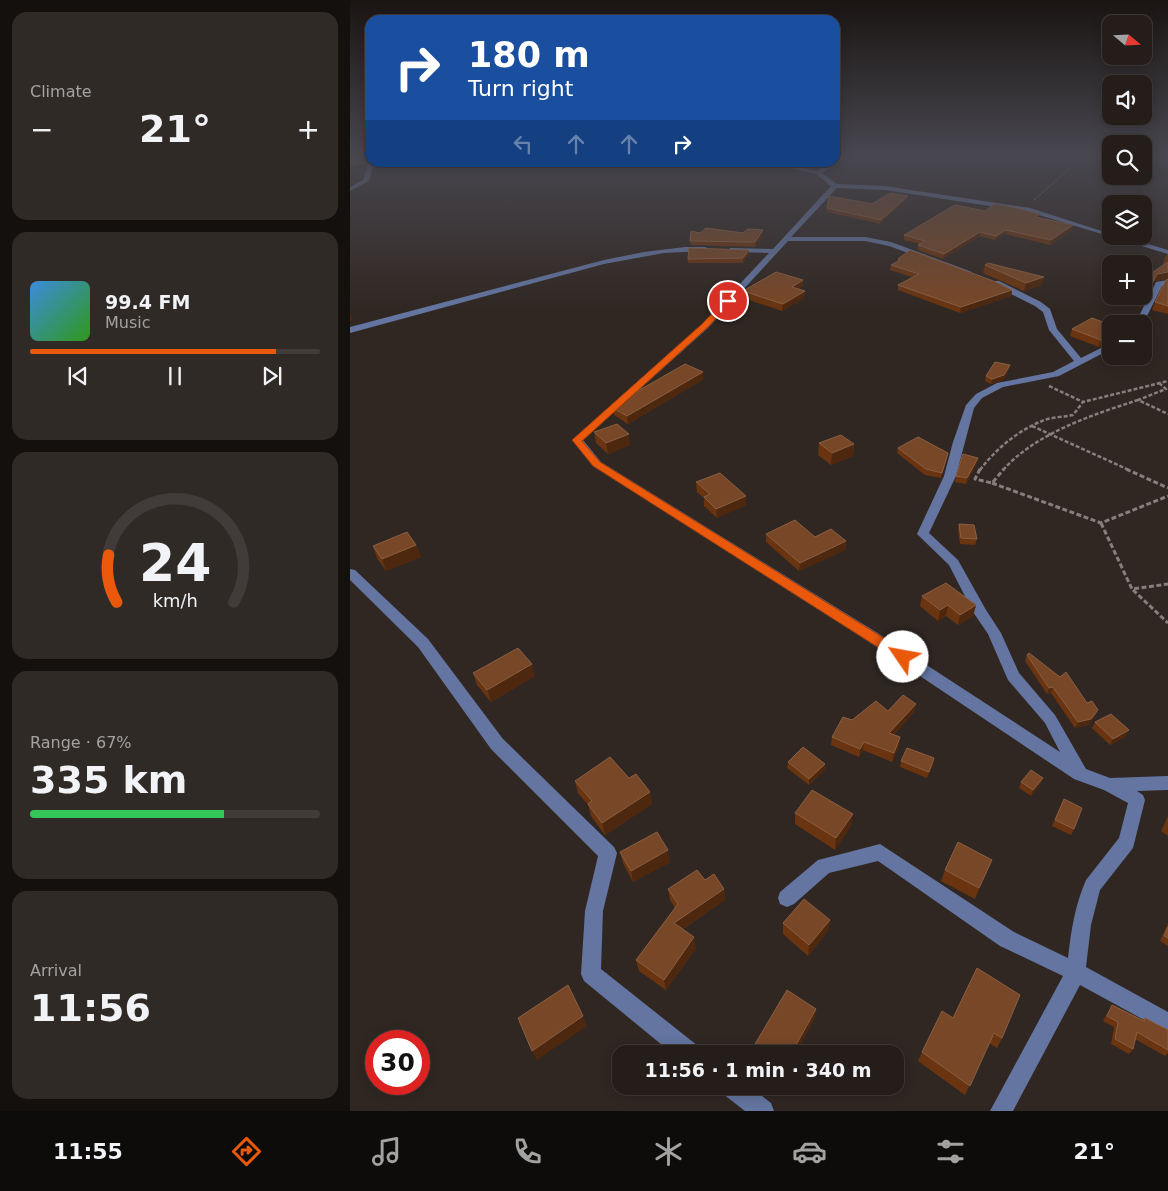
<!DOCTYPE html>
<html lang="en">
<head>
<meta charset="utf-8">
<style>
  :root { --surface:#241d1a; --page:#302a27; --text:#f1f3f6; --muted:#a3a2a2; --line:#413b39; --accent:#ea580c }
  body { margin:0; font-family:"DejaVu Sans",sans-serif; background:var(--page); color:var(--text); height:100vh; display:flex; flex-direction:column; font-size:19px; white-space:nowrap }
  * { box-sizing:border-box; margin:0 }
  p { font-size:16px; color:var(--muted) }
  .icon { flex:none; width:28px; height:28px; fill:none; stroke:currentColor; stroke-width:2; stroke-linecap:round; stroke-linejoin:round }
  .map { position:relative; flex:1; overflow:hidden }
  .panel { display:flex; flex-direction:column; gap:12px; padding:12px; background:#14100e; width:350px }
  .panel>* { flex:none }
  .hud { position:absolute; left:15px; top:15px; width:475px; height:152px; border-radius:15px; box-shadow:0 2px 12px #0003,0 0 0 1px var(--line); background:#1a4fa0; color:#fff; overflow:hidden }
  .needle { width:32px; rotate:109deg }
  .tools { position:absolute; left:752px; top:15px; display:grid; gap:10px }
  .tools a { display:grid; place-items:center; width:50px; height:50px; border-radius:10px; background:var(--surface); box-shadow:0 2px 12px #0003,0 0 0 1px var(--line); font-size:25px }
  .speed { position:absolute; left:15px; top:1030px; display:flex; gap:10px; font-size:25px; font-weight:700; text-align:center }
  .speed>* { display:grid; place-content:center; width:65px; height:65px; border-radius:50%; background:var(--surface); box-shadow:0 2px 12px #0003,0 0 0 1px var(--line); line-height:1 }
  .speed .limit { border:8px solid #d22; background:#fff; color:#111 }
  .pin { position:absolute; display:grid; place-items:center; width:42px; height:42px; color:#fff; margin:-21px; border:2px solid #fff; border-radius:50%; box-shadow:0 1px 5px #0007 }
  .me { position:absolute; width:55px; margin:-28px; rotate:303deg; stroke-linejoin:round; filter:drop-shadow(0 0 4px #0008) }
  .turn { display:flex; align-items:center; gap:18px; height:105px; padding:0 20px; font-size:22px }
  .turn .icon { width:65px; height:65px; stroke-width:2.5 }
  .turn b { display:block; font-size:35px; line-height:42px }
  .lanes { display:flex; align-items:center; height:48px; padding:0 20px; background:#0003; justify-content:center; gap:25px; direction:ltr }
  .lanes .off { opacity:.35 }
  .big { font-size:38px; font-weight:800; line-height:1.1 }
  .panel .widget { flex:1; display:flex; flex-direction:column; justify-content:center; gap:8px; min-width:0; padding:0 18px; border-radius:15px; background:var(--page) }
  .panel .dial { align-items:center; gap:0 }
  .dial svg { height:130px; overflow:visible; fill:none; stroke:var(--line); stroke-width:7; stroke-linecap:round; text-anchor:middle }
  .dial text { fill:var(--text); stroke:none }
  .song { display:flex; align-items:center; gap:15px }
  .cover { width:60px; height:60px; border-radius:8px; background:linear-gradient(135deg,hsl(210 70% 55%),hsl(110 70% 35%)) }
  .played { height:5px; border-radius:2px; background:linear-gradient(90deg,var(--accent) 85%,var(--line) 85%) }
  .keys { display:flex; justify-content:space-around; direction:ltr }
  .heat { display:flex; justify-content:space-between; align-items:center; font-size:28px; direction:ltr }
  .charge { height:8px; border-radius:4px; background:linear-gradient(90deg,#34c759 67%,var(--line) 0) }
  .trip { position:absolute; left:262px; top:1045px; width:292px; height:50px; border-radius:15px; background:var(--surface); box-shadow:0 2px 12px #0003,0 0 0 1px var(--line); font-weight:800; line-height:50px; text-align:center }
  .tab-bar { display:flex; height:80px; justify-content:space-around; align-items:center; background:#0e0c0a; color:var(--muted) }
  .tab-bar .icon { width:35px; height:35px }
  .tab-bar .on { color:var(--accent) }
  .tab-bar b { font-size:22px; color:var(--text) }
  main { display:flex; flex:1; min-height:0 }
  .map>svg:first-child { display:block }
</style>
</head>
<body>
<main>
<section class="panel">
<div class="widget"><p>Climate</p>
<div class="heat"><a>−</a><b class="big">21°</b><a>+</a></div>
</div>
<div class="widget">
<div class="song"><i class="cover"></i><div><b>99.4 FM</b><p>Music</p></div></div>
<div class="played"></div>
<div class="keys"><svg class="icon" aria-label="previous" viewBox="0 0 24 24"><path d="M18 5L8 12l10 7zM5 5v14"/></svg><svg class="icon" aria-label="pause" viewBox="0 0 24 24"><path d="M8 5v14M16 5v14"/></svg><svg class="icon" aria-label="next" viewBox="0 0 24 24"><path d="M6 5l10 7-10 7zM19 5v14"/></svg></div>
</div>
<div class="widget dial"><svg viewBox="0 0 100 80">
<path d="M14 69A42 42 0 1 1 86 69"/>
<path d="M14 69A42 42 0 0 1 9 40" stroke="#ea580c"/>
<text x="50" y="56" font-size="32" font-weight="700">24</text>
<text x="50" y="72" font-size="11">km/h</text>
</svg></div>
<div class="widget"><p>Range · 67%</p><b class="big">335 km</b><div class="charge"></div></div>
<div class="widget"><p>Arrival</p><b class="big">11:56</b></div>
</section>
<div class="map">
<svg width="818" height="1111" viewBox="0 0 818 1111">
  <rect width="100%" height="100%" fill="#302722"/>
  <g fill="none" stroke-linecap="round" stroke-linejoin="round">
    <g stroke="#877f7b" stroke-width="1" stroke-dasharray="2.5 1" stroke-linecap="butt">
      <polyline points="191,168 199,162"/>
      <polyline points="684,200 734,156"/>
    </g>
    <g stroke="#877f7b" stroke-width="2.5" stroke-dasharray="4 2" stroke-linecap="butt">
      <polyline points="809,383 816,389 788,400 818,414"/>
      <polyline points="699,386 733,402"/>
      <polyline points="682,426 779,470"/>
      <path d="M630,470C645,450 667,431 692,421C701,417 713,417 723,415L733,402L818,381"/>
      <path d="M653,470C686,433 742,415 788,400"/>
    </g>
    <g stroke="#877f7b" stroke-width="3" stroke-dasharray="5 2.5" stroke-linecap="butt">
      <polyline points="630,469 625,479 642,483 654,469"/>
      <polyline points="776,469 818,488"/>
      <polyline points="642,483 751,523 818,496"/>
      <polyline points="751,523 782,589 818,584"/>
      <polyline points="783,590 818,623"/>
    </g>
    <g fill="#6375a0" fill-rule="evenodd">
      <path d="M497,153H503L472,173L487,184L535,186L680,208L761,234V236H771L818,250V254L679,212L535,190L487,188L441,237H515L541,242L622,272L615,274L539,246L515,241H438L358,328L233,440L251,462L526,632L710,752L695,723L658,680L638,634L623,612L599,565L567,534L594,476L603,442L616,405L626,394L647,383L703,372L724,361L699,330L693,312L685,306L643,285V281H649L691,302L700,309L707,329L731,358L761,343V349L709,376L653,387L632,398L624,408L606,476L579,533L608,560L636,610L651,633L669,673L705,715L736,769L760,778L818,776V790L787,791L793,795L795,800L783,848L750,890L741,925L736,967L818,1012V1033L730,985L663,1111H640L713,976L650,946L528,861L479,873L444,904L437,907L430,904L428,898L430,892L468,860L530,844L664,932L718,958C721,931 725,905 736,880L769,838L778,803L754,790L724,779L516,640L243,466L222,440L352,324L419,253L383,252L379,250L380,248L423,249L481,186L466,174L414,162H426L467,171L481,162H485V160Z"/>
      <polygon points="19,161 24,162 19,181 0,191 0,187 13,180"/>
      <polygon points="335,247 355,247 359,249 355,251 314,253 254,264 0,333 0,327 254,260 294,252"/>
      <polygon points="818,280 818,284 812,286 793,324 785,324 806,282"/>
      <polygon points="0,569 5,570 78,639 153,739 264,847 267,853 253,911 251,969 348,1046 351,1054 323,1054 234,981 231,974 235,911 248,856 141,749 68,647 0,580"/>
      <polygon points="370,1086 399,1086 421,1103 424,1111 395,1111 373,1094"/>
    </g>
  </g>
  <g fill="#6a3410">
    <polygon points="557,200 530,224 477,212 477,208"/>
    <polygon points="635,211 689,217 722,230 700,245 655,234 645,240 630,236 593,259 568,250 568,245 570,244 554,240 554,235"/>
    <polygon points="413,230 413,235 405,247 341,245 340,241 350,233 393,233"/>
    <polygon points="399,254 393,263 338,263 338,259"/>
    <polygon points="818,254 818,279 804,281 791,307 788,306 789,302 778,299 778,296 794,296 794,278 815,264 813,264 815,257"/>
    <polygon points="548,259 662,290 661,296 610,313 548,290 548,285 562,277 540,270 541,265 547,262"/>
    <polygon points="635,265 692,285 674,291 633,273"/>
    <polygon points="818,279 818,314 802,310 805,302"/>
    <polygon points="453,280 453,286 449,289 455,291 454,298 432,311 393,298 393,291"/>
    <polygon points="761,325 761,341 749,347 720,336 722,329"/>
    <polygon points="660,365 658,371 653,380 641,384 635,381 636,376"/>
    <polygon points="354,379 278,424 264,415 263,408"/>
    <polygon points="244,432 280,445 258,454 246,443"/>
    <polygon points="469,443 504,444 503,456 481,465 468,455"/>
    <polygon points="548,448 598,453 591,478 575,475 547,453"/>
    <polygon points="628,458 627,463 616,484 605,482 606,476"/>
    <polygon points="346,482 396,496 396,505 367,518 354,506 354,498 347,492"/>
    <polygon points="609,524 627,539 625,545 610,544 608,530"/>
    <polygon points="416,534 465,537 496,541 495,550 449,571 416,542"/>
    <polygon points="66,545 71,557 36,571 27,558 23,546"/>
    <polygon points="572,596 626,605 623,616 608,625 596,616 588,621 570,606"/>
    <polygon points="677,655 737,703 748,710 745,716 738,725 725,728 701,693 697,694 675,661"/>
    <polygon points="123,673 185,676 141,702 127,685"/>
    <polygon points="538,711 564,712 544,735 550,737 549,746 542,762 513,750 509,757 481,745 482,737 502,720"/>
    <polygon points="745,722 776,736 760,745 742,728"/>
    <polygon points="584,758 583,765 577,778 550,767 551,761"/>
    <polygon points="438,762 475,764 475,770 459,785 437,768"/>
    <polygon points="279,778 300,792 302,804 255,835 241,816 238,805 228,793 225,781"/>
    <polygon points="693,778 690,784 681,796 669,788 671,782"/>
    <polygon points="714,799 724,829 721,835 702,826"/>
    <polygon points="445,813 501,826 485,850 445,824"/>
    <polygon points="818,816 818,836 811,831"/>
    <polygon points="270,852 320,862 283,882 273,863"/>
    <polygon points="595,870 637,871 625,899 591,881"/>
    <polygon points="355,880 374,889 375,900 333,929 346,948 316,990 289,971 286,960 325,908 320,900 318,889"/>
    <polygon points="480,920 478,931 458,956 433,934 433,923"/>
    <polygon points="818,923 818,946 810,941"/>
    <polygon points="627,968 652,1038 647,1048 639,1043 615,1095 568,1061 572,1052 603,1018"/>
    <polygon points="762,1005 793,1020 795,1018 818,1030 818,1053 815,1056 785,1039 783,1049 779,1054 761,1044 764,1027 753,1021"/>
    <polygon points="466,1009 464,1019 445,1054 405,1053 405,1044"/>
  </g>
  <g fill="#4d270e">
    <polygon points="0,153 5,153 6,155 0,156"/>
    <polygon points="16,158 17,161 15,166 0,169 0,165"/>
    <polygon points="558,196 557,200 530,224 531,220"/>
    <polygon points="723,225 722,230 700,245 701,240"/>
    <polygon points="413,230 413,235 405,247 405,242"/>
    <polygon points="656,230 655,234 645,240 646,236"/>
    <polygon points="630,232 630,236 593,259 594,254"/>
    <polygon points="399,250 399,254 393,263 393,258"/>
    <polygon points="818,272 818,279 804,281 791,307 794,299 807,274"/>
    <polygon points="694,277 692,285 674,291 676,283"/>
    <polygon points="453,280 453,286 442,294 442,287"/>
    <polygon points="662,290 661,296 610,313 611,307"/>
    <polygon points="455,291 454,298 432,311 433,304"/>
    <polygon points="0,313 3,321 0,321"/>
    <polygon points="761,335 761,341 749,347 751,340"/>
    <polygon points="797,338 795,345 794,345 794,340"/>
    <polygon points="660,365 658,371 653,380 641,384 642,379"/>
    <polygon points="353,372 354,379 278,424 277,416"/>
    <polygon points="279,434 280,445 258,454 256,443"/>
    <polygon points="504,444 503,456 481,465 482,453"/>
    <polygon points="628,458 627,463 616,484 617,478"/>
    <polygon points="396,496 396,505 367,518 366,509"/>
    <polygon points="496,541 495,550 449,571 450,563"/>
    <polygon points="66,545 71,557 36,571 32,559"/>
    <polygon points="598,605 596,616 588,621 590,610"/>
    <polygon points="626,605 623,616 608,625 610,615"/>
    <polygon points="182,664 185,676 141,702 137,690"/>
    <polygon points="703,687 701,693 697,694 699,688"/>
    <polygon points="566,704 564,712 538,742 539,733"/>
    <polygon points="748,710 745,716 738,725 725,728 728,722"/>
    <polygon points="779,730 776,736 760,745 763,739"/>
    <polygon points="550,737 549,746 542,762 544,753"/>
    <polygon points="514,742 513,750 509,757 510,749"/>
    <polygon points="584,758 583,765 577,778 579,772"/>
    <polygon points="475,764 475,770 459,785 459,779"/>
    <polygon points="693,778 690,784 681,796 683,790"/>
    <polygon points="300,792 302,804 255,835 252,823"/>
    <polygon points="503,814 501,826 485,850 486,838"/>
    <polygon points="318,850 320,862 283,882 281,871"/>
    <polygon points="642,860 637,871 625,899 629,888"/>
    <polygon points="374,889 375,900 325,934 324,923"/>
    <polygon points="480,920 478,931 458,956 459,945"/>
    <polygon points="344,937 346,948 316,990 314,980"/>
    <polygon points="466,1009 464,1019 445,1054 441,1054"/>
    <polygon points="233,1016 237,1026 187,1060 182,1051"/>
  </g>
  <g fill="#784727" stroke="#895f43">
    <polygon points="16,158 14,163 0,165 0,159"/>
    <polygon points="540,193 558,196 531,220 477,208 479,196 522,204"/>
    <polygon points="644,204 661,207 690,214 685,217 723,225 701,240 656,230 646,236 630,232 594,254 568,245 575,241 554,235 605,205 635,211"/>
    <polygon points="356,228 393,233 398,229 413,230 405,242 340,241 341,231 350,233"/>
    <polygon points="339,248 399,250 393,258 338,259"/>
    <polygon points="560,250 646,282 662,290 611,307 548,285 569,274 541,265 550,260 548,259"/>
    <polygon points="818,262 818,272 807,274 794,299 790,298 795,295 794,295 794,278"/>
    <polygon points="638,263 694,277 676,283 635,265"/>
    <polygon points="426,272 453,280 442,287 455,291 433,304 393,291"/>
    <polygon points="818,279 818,306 805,302 816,280"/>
    <polygon points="742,318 761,325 761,335 751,340 722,329"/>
    <polygon points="645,362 660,365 654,375 642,379 636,376"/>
    <polygon points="335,364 353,372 277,416 263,408 272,400"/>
    <polygon points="267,424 279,434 256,443 244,432"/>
    <polygon points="491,435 504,444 482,453 469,443"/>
    <polygon points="568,437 598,453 592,473 576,469 548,448"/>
    <polygon points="613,454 628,458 617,478 606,476"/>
    <polygon points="370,473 396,496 366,509 354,497 360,494 346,482"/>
    <polygon points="445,520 465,537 481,529 496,541 450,563 416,534"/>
    <polygon points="609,524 624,525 627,539 611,538"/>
    <polygon points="57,532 66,545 32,559 23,546"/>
    <polygon points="596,583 626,605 610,615 598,605 590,610 572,596"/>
    <polygon points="168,648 182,664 137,690 123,673"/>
    <polygon points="679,653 710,677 716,672 737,703 742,701 748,710 741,719 728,722 703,687 699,688 677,655"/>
    <polygon points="553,695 566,704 539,733 550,737 544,753 514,742 510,749 482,737 493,717 502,720 526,701 538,711"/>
    <polygon points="761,714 779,730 763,739 745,722"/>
    <polygon points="453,747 475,764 459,779 438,762"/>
    <polygon points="557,748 584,758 579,772 551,761"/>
    <polygon points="260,757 279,778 286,774 300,792 252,823 238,804 242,801 225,781"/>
    <polygon points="681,770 693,778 683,790 671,782"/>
    <polygon points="462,790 503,814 486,838 445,813"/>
    <polygon points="714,799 732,808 724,829 705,820"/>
    <polygon points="307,832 318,850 281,871 270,852"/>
    <polygon points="608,842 642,860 629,888 595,870"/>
    <polygon points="347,870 355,880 364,874 374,889 324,923 344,937 314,980 286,960 328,904 318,889"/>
    <polygon points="454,899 480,920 459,945 433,923"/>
    <polygon points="818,927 818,938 814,936"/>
    <polygon points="627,968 670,995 652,1038 644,1033 620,1086 572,1052 592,1011 603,1018"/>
    <polygon points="218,985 233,1016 182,1051 168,1018"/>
    <polygon points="437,990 466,1009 441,1054 419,1054 405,1044"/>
    <polygon points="762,1005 794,1021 795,1018 818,1030 818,1050 787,1032 783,1049 765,1039 768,1022 757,1016"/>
  </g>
  <linearGradient id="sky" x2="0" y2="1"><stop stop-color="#1a1513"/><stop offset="0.5" stop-color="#48474f"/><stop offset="1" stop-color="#48474f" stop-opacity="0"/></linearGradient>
  <rect width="818" height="309" fill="url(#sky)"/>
  <polygon fill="#ea580c" stroke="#983908" points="376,299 382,301 358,327 232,441 250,462 558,653 559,657 558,660 548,660 243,466 222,440 352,324"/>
</svg>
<div class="tools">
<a><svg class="needle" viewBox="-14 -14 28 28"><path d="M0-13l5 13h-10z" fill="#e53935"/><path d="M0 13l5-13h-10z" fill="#a3a2a2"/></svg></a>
<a><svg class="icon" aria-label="sound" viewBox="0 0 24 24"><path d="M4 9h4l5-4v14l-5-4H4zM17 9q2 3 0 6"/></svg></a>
<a><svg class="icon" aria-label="search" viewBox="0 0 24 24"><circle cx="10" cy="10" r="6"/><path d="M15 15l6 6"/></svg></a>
<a><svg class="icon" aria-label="layers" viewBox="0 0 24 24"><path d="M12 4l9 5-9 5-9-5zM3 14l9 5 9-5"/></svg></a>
<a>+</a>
<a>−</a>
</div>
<div class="speed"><div class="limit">30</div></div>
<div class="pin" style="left:378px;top:301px;background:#d93025"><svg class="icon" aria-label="arrive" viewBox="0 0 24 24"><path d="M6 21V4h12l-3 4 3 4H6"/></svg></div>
<svg class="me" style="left:553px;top:657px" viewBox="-20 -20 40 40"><circle r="19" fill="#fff"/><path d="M0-13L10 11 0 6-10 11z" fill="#ea580c"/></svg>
<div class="trip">11:56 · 1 min · 340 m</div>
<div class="hud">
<div class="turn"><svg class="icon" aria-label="right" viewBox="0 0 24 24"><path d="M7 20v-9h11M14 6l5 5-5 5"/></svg><div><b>180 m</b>Turn right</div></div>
<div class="lanes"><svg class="icon off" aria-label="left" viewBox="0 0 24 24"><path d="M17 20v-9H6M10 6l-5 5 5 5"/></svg><svg class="icon off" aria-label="ahead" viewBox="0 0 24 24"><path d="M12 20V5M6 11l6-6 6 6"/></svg><svg class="icon off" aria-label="ahead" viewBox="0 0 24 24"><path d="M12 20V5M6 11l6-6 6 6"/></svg><svg class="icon" aria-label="right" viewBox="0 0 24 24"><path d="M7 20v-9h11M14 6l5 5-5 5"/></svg></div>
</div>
</div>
</main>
<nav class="tab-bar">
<b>11:55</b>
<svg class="icon on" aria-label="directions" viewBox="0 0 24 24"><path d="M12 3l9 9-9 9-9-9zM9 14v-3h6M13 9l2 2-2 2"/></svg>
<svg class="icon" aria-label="music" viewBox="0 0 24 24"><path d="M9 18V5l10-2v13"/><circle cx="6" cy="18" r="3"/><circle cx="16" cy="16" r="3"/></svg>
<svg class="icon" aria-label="phone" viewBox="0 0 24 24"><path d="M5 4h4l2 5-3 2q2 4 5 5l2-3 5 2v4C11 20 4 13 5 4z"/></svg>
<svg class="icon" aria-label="climate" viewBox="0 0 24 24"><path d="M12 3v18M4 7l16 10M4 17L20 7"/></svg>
<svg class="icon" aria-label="car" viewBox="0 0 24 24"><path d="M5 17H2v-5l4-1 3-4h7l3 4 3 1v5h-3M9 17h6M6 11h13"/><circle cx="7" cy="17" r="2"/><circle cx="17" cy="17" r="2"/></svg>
<svg class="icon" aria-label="filters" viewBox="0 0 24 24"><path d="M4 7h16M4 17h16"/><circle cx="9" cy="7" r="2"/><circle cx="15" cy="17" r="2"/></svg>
<b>21°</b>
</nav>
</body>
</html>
